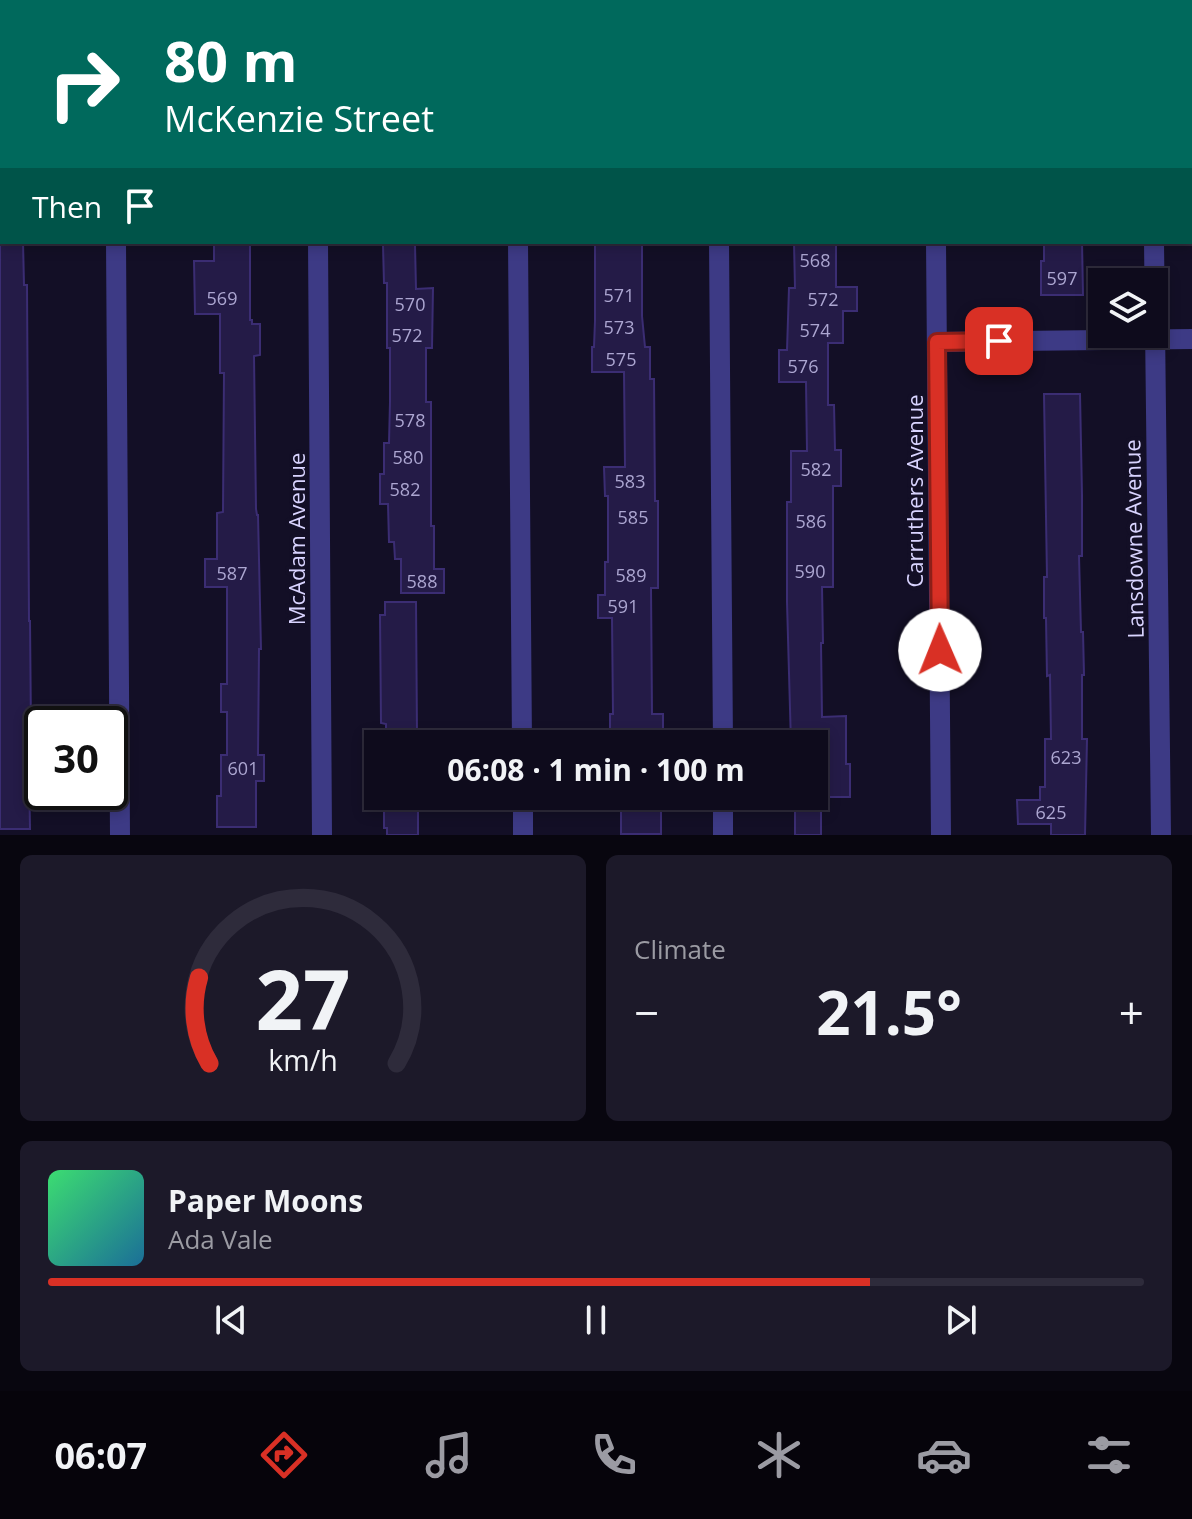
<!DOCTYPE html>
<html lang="en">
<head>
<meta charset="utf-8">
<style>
  :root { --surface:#0e0b1c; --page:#1c1929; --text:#f1f3f6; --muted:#9b9ba3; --line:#2e2b3b; --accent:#d93025 }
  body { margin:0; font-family:"Open Sans",sans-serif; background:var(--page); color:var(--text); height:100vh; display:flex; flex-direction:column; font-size:30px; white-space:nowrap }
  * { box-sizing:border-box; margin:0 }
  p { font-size:26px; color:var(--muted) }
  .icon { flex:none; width:44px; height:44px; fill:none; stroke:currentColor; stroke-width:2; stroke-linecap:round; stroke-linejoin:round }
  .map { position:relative; height:835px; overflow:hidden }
  .panel { display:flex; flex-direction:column; gap:20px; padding:20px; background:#08060f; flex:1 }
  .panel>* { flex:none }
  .top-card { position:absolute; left:0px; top:0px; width:1192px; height:244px; box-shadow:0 4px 12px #0003,0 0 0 2px var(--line); background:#00695c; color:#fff; overflow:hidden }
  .fabs { position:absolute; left:1088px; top:268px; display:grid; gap:16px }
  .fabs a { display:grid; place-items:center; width:80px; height:80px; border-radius:0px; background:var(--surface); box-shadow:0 4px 12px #0003,0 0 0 2px var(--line); font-size:40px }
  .speed { position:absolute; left:24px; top:706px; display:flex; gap:16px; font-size:40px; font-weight:700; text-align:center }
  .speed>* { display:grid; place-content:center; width:104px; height:104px; border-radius:50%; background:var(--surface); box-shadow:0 4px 12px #0003,0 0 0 2px var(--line); line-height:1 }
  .speed .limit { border:4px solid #111; border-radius:12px; background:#fff; color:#111 }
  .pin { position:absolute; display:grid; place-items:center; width:68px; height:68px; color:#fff; margin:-34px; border-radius:16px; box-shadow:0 4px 12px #0006 }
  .me { position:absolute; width:88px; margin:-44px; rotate:359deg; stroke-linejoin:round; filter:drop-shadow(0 0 6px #0008) }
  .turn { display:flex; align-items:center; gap:28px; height:168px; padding:0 32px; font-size:36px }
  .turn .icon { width:104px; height:104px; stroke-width:2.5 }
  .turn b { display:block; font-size:56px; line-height:68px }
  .then { display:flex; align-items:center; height:76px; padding:0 32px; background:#0003; gap:16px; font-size:30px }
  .big { font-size:60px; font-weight:700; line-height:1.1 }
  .panel .widget { flex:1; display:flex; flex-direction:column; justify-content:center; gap:12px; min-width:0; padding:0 28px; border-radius:12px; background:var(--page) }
  .panel .dial { align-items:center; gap:0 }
  .dial svg { height:208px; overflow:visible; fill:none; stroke:var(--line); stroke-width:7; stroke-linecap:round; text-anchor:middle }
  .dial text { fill:var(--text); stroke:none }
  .song { display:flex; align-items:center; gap:24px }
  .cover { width:96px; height:96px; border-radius:12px; background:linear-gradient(135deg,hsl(140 70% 55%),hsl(200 70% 35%)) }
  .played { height:8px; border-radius:4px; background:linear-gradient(90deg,var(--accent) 75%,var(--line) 75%) }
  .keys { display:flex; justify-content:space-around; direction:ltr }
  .heat { display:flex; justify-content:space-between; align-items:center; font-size:44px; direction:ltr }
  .panel .tiles { flex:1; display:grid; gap:20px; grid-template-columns:1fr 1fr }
  .widget:last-child { grid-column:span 2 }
  .trip { position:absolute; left:364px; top:730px; width:464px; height:80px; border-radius:0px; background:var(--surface); box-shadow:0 4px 12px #0003,0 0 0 2px var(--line); font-weight:700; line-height:80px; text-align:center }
  .tab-bar { display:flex; height:128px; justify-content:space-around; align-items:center; background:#06040b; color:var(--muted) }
  .tab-bar .icon { width:56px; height:56px }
  .tab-bar .on { color:var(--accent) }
  .tab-bar b { font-size:36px; color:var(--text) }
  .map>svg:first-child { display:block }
</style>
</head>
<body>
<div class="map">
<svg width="1192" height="835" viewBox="0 0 1192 835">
  <rect width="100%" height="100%" fill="#130f26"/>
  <g fill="#241b47" stroke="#3b2d73" stroke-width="2">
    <polygon points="0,242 23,242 24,285 27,285 29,621 30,621 31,730 34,730 34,771 29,771 30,829 0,829"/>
    <polygon points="214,242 250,242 250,320 252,320 252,324 260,324 260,355 254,356 256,509 257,515 258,515 261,649 259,649 258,755 264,755 264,781 256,781 256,827 217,827 217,796 221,796 221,755 227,755 227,712 221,712 221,684 227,684 227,587 205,587 205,559 217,559 217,513 223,512 224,373 220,373 220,314 195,314 194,261 214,261"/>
    <polygon points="595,242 642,242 642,316 645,347 650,347 650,379 654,379 655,501 658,501 658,588 651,588 652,714 663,714 663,744 610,744 610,714 613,714 612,618 598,618 598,595 605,595 605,562 608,562 608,496 605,496 604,467 625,467 624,372 592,372 592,347 594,347 595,321"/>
    <polygon points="794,242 836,242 836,287 857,287 857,311 843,311 843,343 828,343 828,405 834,405 835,450 841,450 841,486 833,486 833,587 822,587 823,643 821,643 822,717 846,716 846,764 850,764 850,797 821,797 821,835 795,835 795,796 814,796 814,744 791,744 787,602 787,502 791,502 791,451 807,451 806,382 779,382 779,350 787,350 789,288 795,288"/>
    <polygon points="1044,242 1082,242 1083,295 1041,295 1041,261 1044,261"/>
    <polygon points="383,245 415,245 416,289 433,288 432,348 426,348 426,402 431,402 431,526 434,526 434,569 444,569 444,593 401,593 401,559 395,559 394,542 389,542 388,504 380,504 380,474 384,474 384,443 389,443 390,402 390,348 387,348 387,283 384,283"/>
    <polygon points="1044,394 1080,394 1082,495 1082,556 1079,556 1081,632 1083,632 1084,675 1082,675 1082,739 1087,739 1085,835 1051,835 1051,824 1018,824 1017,800 1040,800 1040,787 1045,787 1045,739 1051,739 1050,675 1047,676 1046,618 1044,618 1044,577 1047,577"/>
    <polygon points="385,602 416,602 417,735 386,736 386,724 381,723 380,615 385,615"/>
    <polygon points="384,796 418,796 418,835 387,835 387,828 384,828"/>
    <rect x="621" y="798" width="40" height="36"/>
  </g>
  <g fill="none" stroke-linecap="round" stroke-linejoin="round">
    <g stroke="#3d3a85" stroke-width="20">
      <polyline points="115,0 115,2"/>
      <polyline points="316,0 316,2"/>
      <polyline points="515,0 516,2"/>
      <polyline points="718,0 718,2"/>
      <polyline points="934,0 934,2"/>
      <polyline points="1152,0 1152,2"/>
      <polyline points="116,242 120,835"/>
      <polyline points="318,242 322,835"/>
      <polyline points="518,242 522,744"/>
      <polyline points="719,242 723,744"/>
      <polyline points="936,242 941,835"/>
      <polyline points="1154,242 1161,835"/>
      <polyline points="937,342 1192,339"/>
      <polyline points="523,796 523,835"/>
      <polyline points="723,796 723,835"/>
    </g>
  </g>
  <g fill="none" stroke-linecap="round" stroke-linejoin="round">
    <defs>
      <polyline id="route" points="940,650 937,342 999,341"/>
    </defs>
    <use href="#route" stroke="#8d1f18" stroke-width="20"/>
    <use href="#route" stroke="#d93025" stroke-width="14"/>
  </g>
  <g text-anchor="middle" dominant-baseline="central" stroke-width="8" stroke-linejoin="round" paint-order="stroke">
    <g font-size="18" fill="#aca6d1">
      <text x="815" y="260">568</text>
      <text x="1062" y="278">597</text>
      <text x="619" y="295">571</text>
      <text x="222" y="298">569</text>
      <text x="823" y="299">572</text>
      <text x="410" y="304">570</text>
      <text x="619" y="327">573</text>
      <text x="815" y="330">574</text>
      <text x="407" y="335">572</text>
      <text x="621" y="359">575</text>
      <text x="803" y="366">576</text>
      <text x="410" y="420">578</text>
      <text x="408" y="457">580</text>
      <text x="816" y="469">582</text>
      <text x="630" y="481">583</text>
      <text x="405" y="489">582</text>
      <text x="633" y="517">585</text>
      <text x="811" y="521">586</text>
      <text x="810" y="571">590</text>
      <text x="232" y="573">587</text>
      <text x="631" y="575">589</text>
      <text x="422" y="581">588</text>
      <text x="623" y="606">591</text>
      <text x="1066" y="757">623</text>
      <text x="243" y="768">601</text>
      <text x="1051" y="812">625</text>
    </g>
    <g font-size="22" fill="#d9d4ff" stroke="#130f26">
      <text transform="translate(914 491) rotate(-90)">Carruthers Avenue</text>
      <text transform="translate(296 539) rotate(-90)">McAdam Avenue</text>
      <text transform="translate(1133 539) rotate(-91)">Lansdowne Avenue</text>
    </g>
  </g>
</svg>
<div class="fabs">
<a><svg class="icon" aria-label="layers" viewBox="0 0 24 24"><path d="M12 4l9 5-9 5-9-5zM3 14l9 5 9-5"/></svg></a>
</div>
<div class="speed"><div class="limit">30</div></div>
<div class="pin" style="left:999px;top:341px;background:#d93025"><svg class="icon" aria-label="arrive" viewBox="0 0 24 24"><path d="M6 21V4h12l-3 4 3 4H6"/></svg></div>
<svg class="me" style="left:940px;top:650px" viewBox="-20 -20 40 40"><circle r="19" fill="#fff"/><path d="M0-13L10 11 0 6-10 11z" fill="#d93025"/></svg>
<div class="trip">06:08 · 1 min · 100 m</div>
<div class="top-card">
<div class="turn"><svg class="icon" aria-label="right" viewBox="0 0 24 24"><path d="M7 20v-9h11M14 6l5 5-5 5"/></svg><div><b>80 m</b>McKenzie Street</div></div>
<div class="then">Then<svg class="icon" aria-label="arrive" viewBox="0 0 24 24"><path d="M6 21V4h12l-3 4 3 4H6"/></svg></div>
</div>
</div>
<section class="panel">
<div class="tiles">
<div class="widget dial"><svg viewBox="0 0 100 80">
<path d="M14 69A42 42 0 1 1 86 69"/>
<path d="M14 69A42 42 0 0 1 10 36" stroke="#d93025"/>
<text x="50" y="56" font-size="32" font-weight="700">27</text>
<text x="50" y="72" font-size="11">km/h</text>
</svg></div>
<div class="widget"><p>Climate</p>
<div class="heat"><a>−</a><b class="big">21.5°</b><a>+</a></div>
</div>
<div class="widget">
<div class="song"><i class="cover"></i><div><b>Paper Moons</b><p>Ada Vale</p></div></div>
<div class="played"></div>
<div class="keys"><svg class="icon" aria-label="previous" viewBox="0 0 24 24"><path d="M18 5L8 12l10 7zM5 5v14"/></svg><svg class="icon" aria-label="pause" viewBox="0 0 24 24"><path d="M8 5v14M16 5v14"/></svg><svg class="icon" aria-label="next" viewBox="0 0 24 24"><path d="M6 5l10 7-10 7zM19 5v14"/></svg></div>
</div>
</div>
</section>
<nav class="tab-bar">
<b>06:07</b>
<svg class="icon on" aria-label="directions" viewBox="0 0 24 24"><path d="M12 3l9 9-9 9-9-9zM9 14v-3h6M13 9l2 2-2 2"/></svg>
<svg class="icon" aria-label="music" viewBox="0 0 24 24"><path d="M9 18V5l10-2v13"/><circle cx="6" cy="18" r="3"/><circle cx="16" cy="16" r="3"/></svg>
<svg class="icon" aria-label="phone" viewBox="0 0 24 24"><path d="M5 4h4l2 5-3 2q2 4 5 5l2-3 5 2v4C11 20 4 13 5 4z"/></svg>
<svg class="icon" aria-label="climate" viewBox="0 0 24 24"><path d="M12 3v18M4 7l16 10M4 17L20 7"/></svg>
<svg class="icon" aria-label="car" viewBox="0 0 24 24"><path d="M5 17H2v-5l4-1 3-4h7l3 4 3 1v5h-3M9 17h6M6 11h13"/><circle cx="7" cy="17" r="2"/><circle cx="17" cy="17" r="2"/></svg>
<svg class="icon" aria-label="filters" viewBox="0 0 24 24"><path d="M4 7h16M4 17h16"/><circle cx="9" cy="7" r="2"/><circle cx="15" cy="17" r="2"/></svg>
</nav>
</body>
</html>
